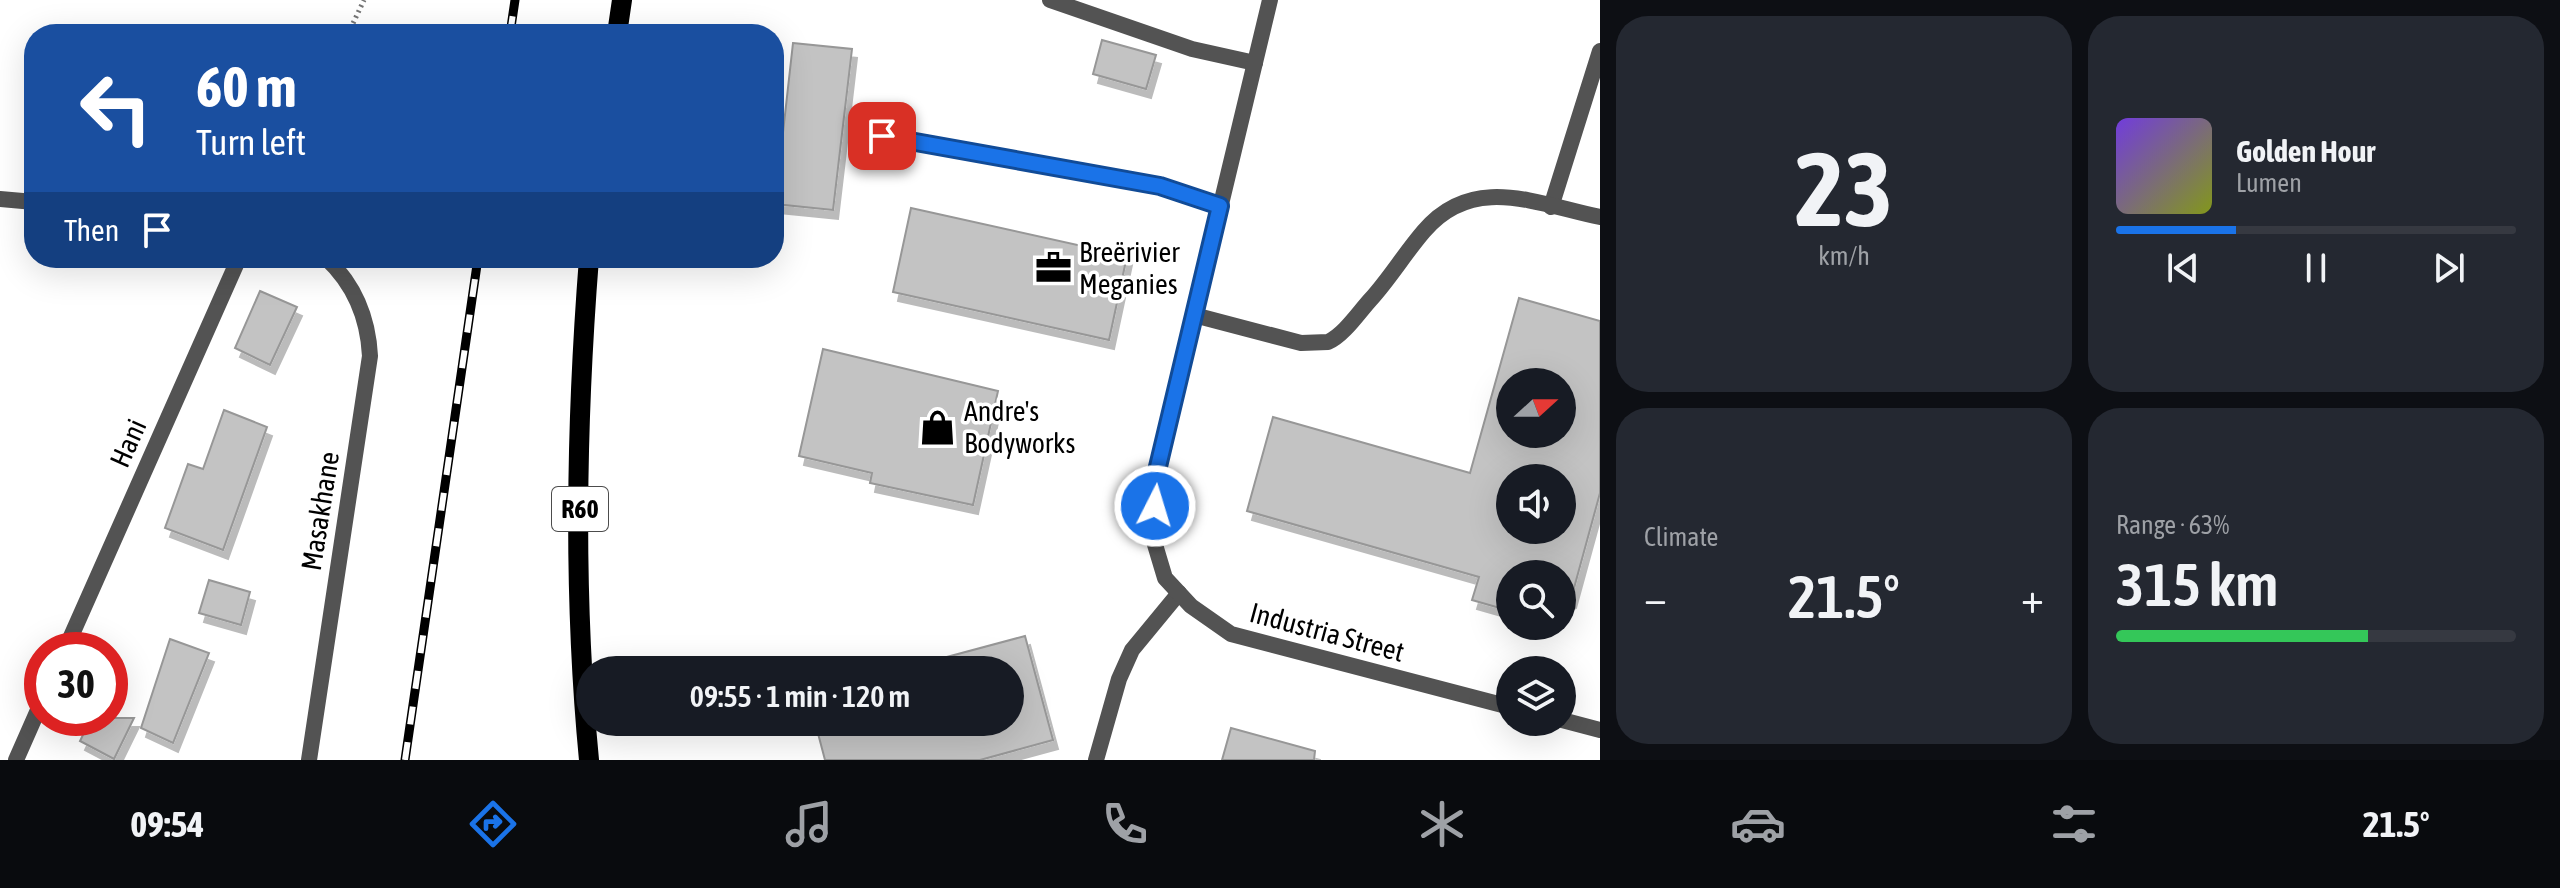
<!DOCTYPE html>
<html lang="en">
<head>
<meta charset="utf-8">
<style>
  :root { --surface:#171b24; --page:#242831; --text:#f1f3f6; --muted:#9ea1a6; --line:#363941; --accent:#1a73e8 }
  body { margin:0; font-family:"Asap Condensed",sans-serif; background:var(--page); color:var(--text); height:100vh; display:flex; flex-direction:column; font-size:30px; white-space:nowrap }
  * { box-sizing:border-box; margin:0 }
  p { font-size:26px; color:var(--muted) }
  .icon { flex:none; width:44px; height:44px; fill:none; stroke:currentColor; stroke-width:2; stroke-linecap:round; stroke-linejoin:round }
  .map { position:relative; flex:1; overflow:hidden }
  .details { display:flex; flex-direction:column; gap:16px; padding:16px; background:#0d0f14; width:960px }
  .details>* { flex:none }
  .banner { position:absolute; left:24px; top:24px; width:760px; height:244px; border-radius:32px; box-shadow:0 8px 32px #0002; background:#1a4fa0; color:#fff; overflow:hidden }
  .needle { width:52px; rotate:69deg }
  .tools { position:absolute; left:1496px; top:368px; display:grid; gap:16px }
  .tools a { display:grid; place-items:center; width:80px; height:80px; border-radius:50%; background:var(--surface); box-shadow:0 8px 32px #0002; font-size:40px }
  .speed { position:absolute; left:24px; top:632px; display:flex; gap:16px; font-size:40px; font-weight:700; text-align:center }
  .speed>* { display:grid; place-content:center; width:104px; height:104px; border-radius:50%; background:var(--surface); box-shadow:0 8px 32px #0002; line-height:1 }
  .speed .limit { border:12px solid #d22; background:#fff; color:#111 }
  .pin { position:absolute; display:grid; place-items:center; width:68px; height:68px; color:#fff; margin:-34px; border-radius:16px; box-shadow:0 4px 12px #0006 }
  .me { position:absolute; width:88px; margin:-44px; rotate:5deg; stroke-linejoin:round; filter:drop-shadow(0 0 6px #0008) }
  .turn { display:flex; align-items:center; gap:28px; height:168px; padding:0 40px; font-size:36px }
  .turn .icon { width:104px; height:104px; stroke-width:2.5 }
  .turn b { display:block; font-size:56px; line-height:68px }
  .then { display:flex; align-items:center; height:76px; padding:0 40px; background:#0003; gap:16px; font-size:30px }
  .big { font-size:60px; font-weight:600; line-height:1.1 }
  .details .widget { flex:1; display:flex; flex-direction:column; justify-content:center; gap:12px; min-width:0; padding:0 28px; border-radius:32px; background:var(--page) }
  .details .dial { align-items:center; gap:0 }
  .dial b { font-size:104px; line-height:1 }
  .song { display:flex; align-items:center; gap:24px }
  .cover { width:96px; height:96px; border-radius:12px; background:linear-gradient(135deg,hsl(260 70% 55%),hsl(70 70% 35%)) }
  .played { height:8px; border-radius:4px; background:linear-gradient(90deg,var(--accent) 30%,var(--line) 30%) }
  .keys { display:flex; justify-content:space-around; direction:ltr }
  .heat { display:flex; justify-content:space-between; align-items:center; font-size:44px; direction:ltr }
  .charge { height:12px; border-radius:6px; background:linear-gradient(90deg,#34c759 63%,var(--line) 0) }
  .details .tiles { flex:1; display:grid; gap:16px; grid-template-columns:repeat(2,1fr) }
  .trip { position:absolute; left:576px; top:656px; width:448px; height:80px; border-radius:40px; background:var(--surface); box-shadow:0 8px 32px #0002; font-weight:600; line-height:80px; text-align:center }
  .tabs { display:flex; height:128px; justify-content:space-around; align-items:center; background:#090b0e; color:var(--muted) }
  .tabs .icon { width:56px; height:56px }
  .tabs .selected { color:var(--accent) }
  .tabs b { font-size:36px; color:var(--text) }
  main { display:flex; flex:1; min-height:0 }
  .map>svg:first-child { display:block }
</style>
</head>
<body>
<main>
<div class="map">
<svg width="1600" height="760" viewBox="0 0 1600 760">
  <defs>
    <filter id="shadow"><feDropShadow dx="5" dy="9" stdDeviation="0" flood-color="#0004"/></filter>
  </defs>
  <rect width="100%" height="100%" fill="#fff"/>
  <g fill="#c3c3c3" stroke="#979797" stroke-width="2" fill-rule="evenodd" filter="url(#shadow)">
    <polygon points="1102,40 1156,55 1146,89 1093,74"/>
    <polygon points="793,43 852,49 833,210 775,204"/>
    <polygon points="911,208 1127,256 1109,340 893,292"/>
    <polygon points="260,291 297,307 270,365 235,348"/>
    <path d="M1519,298L1600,321V493L1571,599L1562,603V574H1510V611L1472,600L1479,577L1247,511L1273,417L1470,473ZM1510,382H1562V434H1510ZM1510,478H1562V530H1510Z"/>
    <polygon points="823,349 998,391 973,505 870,483 872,473 799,456"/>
    <polygon points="224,410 267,427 223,550 165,528 188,464 203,469"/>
    <polygon points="209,580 250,592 241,625 199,613"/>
    <polygon points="1025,636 1053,740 980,760 825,760 815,722 1010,722 1010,670 902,669"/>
    <polygon points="170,639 209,653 173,743 141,728"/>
    <polygon points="91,718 134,718 114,759 80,741"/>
    <polygon points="1231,728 1315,751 1314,760 1222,760"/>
  </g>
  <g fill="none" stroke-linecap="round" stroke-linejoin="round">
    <polyline stroke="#757575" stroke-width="5" stroke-dasharray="2 4" stroke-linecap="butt" points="348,34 364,0"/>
    <g stroke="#535353" stroke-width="16">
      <polyline points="1050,0 1192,49 1255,63"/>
      <polyline points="882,136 1160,186 1220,206"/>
      <polyline points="1551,207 1600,51"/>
      <path d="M1194,315L1301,343L1328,342C1344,335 1359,312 1371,299C1390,278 1405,253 1424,231C1473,173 1537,204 1600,217"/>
      <polyline points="1096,760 1119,679 1132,650 1179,593"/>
    </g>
    <g stroke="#535353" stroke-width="16">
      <polyline points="1270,0 1156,475 1153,538 1165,578 1191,606 1231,634 1510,707"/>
      <polyline points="0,199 34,202"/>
      <polyline points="65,650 239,258"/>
      <polyline points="1562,720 1600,730"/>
      <polyline points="16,760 42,701"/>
      <path d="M309,760L370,356C368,317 355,285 326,258"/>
    </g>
    <g stroke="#000" stroke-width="20">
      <polyline points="617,34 622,0"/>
      <path d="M589,760C573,594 576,424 589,258"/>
    </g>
    <defs>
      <g id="rail">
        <polyline points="510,34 515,0"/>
        <polyline points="405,760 478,258"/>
      </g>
    </defs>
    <use href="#rail" stroke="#000" stroke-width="9"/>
    <use href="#rail" stroke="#fff" stroke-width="6" stroke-dasharray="18" stroke-linecap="butt"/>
  </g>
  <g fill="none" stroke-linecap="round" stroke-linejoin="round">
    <defs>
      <polyline id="route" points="882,136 1160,186 1220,206 1156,475 1155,506"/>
    </defs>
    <use href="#route" stroke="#114b97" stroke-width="20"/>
    <use href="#route" stroke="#1a73e8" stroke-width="14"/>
  </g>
  <defs>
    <symbol id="office-bare" viewBox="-9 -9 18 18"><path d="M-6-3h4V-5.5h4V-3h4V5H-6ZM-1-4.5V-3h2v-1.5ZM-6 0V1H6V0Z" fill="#000" stroke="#fff" stroke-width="2.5" paint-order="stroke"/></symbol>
    <symbol id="shop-bare" viewBox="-9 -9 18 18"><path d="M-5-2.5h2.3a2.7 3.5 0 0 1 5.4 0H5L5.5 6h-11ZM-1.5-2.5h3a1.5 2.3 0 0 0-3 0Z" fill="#000" stroke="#fff" stroke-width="2.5" paint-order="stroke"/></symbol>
  </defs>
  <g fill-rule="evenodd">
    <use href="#office-bare" x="1028" y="242" width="51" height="51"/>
    <use href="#shop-bare" x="912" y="402" width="51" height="51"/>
  </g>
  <g text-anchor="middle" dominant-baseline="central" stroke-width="7" stroke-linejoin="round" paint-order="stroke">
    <rect fill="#fff" stroke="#4c4c4c" stroke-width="2" x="552" y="487" width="56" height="44" rx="6"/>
    <g font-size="26" font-weight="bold" fill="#000">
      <text x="580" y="509">R60</text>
    </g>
    <g font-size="28" fill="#000" stroke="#fff" text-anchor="start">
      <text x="1079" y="252">Breërivier<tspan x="1079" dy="32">Meganies</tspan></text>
      <text x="964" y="411">Andre's<tspan x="964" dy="32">Bodyworks</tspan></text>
    </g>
    <g font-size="28" fill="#000" stroke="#fff">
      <text transform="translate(128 443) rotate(-66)">Hani</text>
      <text transform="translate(320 511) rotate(-81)">Masakhane</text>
      <text transform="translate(1327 632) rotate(15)">Industria Street</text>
    </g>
  </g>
</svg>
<div class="tools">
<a><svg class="needle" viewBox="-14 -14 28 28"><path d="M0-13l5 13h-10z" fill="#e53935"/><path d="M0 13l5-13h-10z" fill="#9ea1a6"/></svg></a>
<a><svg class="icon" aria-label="sound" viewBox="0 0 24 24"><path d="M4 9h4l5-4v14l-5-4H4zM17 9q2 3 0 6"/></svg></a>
<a><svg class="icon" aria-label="search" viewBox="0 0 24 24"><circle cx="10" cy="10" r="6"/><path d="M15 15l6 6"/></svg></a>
<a><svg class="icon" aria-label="layers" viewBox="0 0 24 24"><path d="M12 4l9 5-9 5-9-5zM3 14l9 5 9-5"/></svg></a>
</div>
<div class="speed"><div class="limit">30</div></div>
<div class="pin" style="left:882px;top:136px;background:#d93025"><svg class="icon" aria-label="arrive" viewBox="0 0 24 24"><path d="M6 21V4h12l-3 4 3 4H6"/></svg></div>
<svg class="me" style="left:1155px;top:506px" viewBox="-20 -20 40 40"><circle r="17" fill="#1a73e8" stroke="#fff" stroke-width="3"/><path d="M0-11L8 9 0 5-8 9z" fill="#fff"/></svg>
<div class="trip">09:55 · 1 min · 120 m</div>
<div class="banner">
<div class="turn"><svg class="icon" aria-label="left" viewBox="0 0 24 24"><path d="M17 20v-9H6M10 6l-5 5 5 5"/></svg><div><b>60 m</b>Turn left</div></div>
<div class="then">Then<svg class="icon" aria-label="arrive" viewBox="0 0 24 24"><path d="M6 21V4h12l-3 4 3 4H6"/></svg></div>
</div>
</div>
<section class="details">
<div class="tiles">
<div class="widget dial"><b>23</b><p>km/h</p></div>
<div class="widget">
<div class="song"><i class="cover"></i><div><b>Golden Hour</b><p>Lumen</p></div></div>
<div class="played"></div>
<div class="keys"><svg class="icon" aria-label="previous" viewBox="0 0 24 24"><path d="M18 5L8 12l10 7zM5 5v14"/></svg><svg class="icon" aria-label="pause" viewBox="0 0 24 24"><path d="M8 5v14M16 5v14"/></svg><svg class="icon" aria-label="next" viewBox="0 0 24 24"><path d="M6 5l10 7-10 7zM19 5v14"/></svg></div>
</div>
<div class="widget"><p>Climate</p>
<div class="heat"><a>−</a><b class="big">21.5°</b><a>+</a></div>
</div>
<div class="widget"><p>Range · 63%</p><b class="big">315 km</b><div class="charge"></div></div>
</div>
</section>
</main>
<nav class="tabs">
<b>09:54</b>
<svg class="icon selected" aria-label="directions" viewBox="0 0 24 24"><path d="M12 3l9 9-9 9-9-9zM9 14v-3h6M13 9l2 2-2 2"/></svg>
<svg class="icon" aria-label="music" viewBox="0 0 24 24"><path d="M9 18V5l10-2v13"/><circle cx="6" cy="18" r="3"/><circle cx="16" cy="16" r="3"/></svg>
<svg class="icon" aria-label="phone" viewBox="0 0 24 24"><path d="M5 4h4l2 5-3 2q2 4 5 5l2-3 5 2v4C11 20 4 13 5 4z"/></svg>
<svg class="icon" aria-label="climate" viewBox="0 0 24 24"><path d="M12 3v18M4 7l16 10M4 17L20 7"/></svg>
<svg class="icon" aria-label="car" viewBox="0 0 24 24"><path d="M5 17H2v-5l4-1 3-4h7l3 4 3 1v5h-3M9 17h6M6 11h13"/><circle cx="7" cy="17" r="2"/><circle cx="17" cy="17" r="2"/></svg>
<svg class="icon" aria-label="filters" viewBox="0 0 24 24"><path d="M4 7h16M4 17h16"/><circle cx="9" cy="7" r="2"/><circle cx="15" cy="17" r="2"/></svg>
<b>21.5°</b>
</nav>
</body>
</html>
